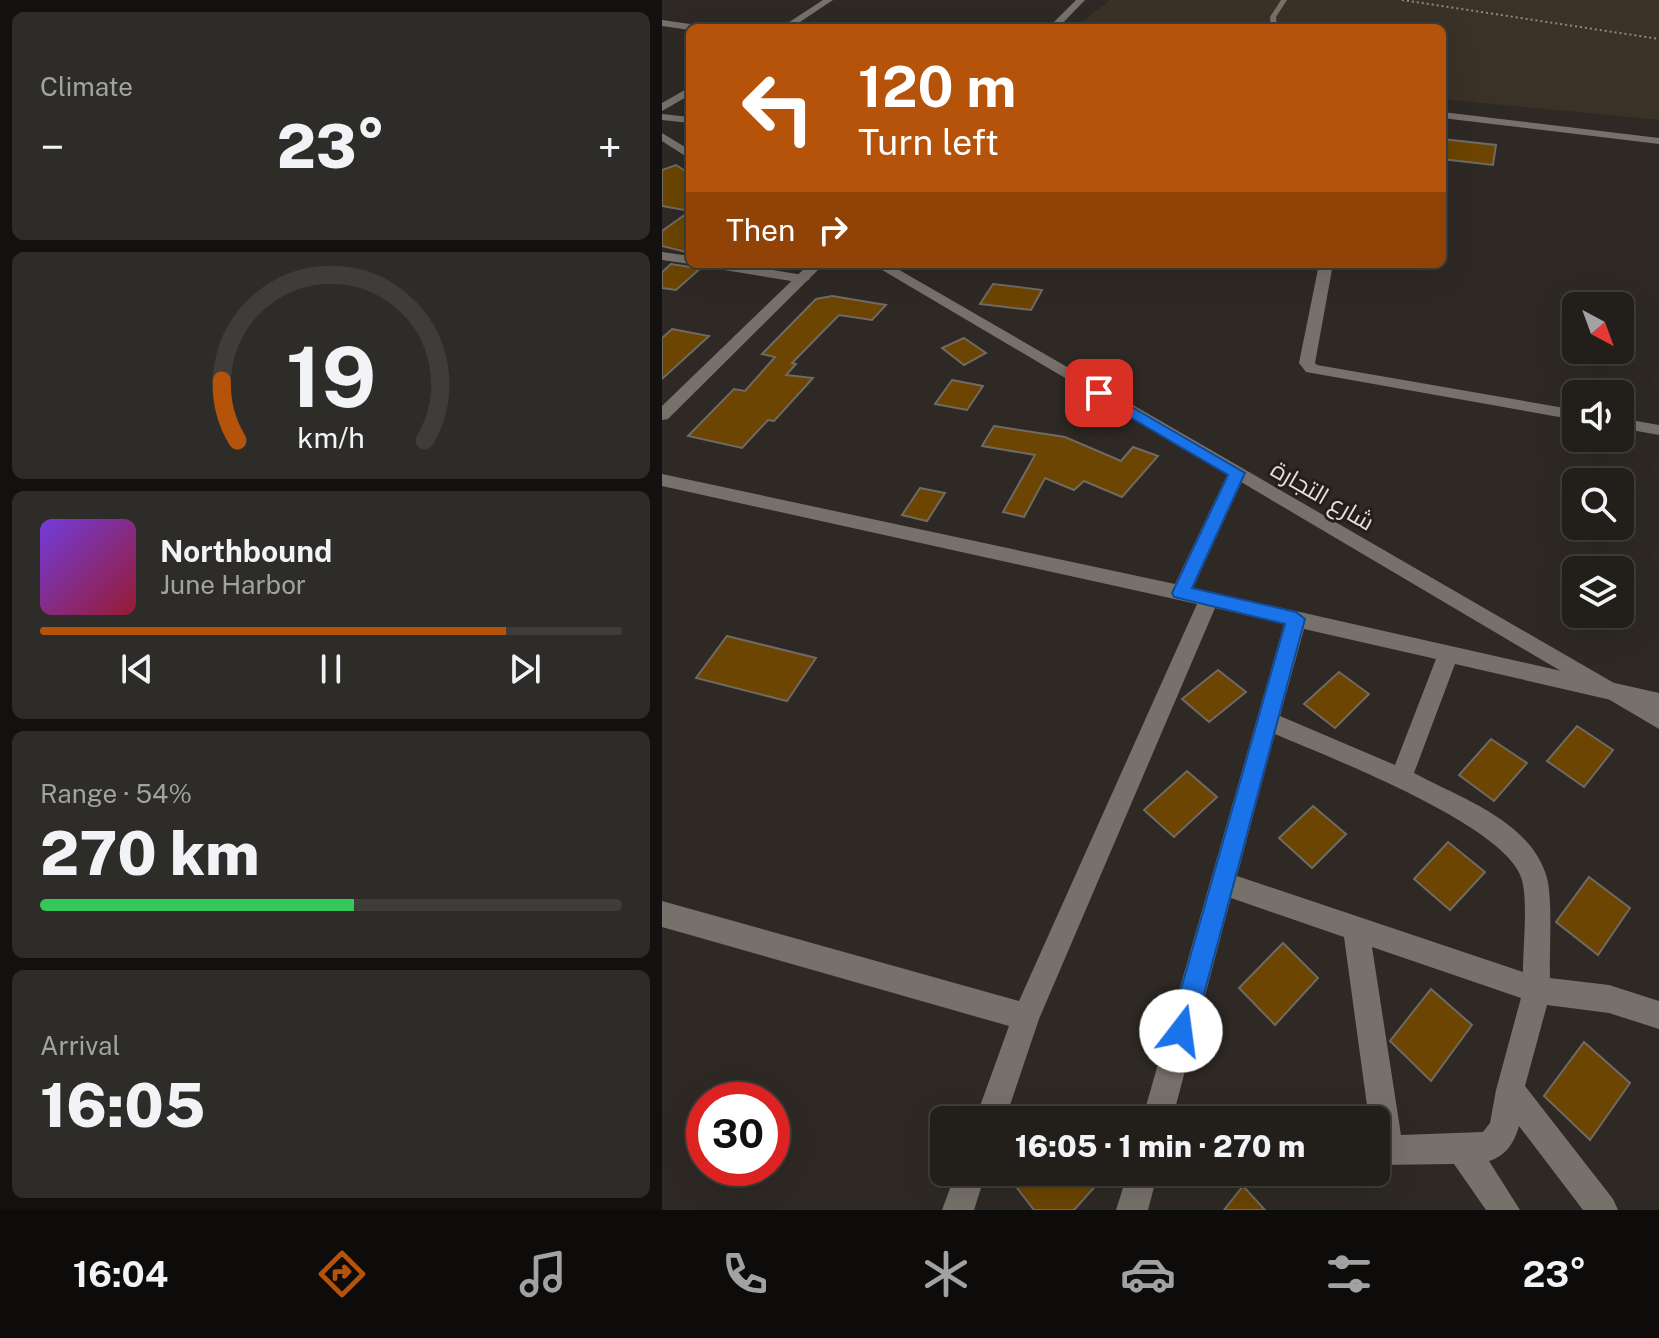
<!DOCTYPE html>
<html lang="en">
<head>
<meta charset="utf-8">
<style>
  :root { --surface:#221f1b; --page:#2e2c28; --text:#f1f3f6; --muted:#a2a2a3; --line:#3f3d3a; --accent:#b45309 }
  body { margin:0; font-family:"Public Sans",Cairo,sans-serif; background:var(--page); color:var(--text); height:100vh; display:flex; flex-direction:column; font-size:30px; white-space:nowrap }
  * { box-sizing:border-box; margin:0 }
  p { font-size:26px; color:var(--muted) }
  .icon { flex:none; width:44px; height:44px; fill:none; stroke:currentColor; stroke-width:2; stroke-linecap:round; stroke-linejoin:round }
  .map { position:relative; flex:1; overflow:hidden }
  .sheet { display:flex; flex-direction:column; gap:12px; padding:12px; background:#13110f; width:662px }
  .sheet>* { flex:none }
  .guide { position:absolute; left:24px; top:24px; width:760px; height:244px; border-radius:12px; box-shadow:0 8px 32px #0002,0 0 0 2px var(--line); background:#b45309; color:#fff; overflow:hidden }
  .needle { width:52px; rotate:139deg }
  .controls { position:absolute; left:900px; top:292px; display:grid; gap:16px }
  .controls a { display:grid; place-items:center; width:72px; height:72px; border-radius:12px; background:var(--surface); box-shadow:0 8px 32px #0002,0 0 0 2px var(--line); font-size:40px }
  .speed { position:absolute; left:24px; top:1082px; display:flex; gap:16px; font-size:40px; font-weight:700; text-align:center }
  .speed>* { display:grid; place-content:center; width:104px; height:104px; border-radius:50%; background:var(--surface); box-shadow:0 8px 32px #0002,0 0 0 2px var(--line); line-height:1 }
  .speed .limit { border:12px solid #d22; background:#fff; color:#111 }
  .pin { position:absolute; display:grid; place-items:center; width:68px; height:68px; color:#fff; margin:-34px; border-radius:16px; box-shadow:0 4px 12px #0006 }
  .me { position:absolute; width:88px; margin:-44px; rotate:15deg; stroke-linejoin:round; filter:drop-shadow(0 0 6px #0008) }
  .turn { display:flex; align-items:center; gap:28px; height:168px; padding:0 40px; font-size:36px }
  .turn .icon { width:104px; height:104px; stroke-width:2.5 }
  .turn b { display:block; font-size:56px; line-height:68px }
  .then { display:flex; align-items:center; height:76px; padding:0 40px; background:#0003; gap:16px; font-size:30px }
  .big { font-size:60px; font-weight:800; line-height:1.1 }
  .sheet .tile { flex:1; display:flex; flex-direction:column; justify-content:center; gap:12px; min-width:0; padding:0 28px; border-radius:12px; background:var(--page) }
  .sheet .dial { align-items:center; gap:0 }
  .dial svg { height:208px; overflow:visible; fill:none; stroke:var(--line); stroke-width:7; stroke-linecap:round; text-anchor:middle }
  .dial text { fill:var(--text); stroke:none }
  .song { display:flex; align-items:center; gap:24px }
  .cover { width:96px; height:96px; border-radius:12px; background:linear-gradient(135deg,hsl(260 70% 55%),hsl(350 70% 35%)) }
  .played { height:8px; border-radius:4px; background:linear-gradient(90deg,var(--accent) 80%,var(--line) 80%) }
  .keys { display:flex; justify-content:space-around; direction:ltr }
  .heat { display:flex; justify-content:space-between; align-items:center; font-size:44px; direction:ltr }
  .charge { height:12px; border-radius:6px; background:linear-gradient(90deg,#34c759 54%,var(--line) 0) }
  .trip { position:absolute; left:268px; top:1106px; width:460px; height:80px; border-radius:12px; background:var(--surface); box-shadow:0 8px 32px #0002,0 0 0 2px var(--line); font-weight:800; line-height:80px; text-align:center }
  .dock { display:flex; height:128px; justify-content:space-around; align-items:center; background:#0e0c0b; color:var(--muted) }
  .dock .icon { width:56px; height:56px }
  .dock .current { color:var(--accent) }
  .dock b { font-size:36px; color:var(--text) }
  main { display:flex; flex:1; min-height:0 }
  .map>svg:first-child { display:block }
</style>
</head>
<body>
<main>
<section class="sheet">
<div class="tile"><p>Climate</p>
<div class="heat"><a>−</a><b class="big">23°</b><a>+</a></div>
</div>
<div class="tile dial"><svg viewBox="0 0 100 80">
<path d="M14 69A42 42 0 1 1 86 69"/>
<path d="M14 69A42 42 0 0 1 8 46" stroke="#b45309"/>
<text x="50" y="56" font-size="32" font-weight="700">19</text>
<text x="50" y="72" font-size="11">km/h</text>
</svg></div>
<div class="tile">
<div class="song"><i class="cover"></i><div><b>Northbound</b><p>June Harbor</p></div></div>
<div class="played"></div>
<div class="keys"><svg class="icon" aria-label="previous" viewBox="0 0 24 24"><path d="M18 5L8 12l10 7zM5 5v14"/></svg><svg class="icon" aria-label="pause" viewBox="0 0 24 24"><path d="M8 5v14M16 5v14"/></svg><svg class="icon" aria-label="next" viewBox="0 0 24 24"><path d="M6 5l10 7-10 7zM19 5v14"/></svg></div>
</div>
<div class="tile"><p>Range · 54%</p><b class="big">270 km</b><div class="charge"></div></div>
<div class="tile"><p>Arrival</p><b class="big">16:05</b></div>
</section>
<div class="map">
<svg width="997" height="1210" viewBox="0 0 997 1210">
  <rect width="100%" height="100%" fill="#2e2924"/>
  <polygon fill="#3a3127" points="448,0 997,0 997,120 780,99 780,28 412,28"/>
  <g fill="#6b4501" stroke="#6f6a63" stroke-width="2">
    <polygon points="780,139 834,145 831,165 780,159"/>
    <polygon points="14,165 28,174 28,253 0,246 0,231 28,211 0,206 0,170"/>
    <polygon points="9,264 28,267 40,264 41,266 14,290 0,288 0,272"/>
    <polygon points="331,284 380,290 369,310 318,304"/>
    <polygon points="170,296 224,305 210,320 177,315 130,363 134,364 124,375 151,378 112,421 106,420 80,448 26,436 72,389 83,391 113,357 100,354 154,299"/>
    <polygon points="10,329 47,336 0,379 0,338"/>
    <polygon points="302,338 324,353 302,365 280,348"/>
    <polygon points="290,380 321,386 305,410 273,404"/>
    <polygon points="332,426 403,437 459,461 471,447 496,456 460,497 422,481 412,490 383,478 362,517 341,512 373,455 320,446"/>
    <polygon points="258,488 283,493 265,521 240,515"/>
    <polygon points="65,636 154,658 125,701 34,678"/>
    <polygon points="556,670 584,692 547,722 520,699"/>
    <polygon points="677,672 707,694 673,728 642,704"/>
    <polygon points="915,726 951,750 922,787 885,761"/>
    <polygon points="829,739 865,763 832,801 797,775"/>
    <polygon points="525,771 555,797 512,837 482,810"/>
    <polygon points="651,806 684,834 650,868 617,838"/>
    <polygon points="786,842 823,872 788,910 752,879"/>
    <polygon points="927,877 968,908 936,955 894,922"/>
    <polygon points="621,943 656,978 613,1025 577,988"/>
    <polygon points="769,989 810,1025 769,1081 728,1041"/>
    <polygon points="922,1042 968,1083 928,1140 882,1096"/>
    <polygon points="370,1172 446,1172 412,1210 372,1210 355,1188"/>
    <polygon points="581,1186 603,1210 562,1210"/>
  </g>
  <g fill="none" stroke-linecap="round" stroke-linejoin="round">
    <polyline stroke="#8d8985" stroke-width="2" stroke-dasharray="2 3" stroke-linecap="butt" points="740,0 997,39"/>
    <polygon fill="#77716b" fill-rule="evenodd" points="619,0 625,0 614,17 615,28 609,28 608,17"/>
    <g fill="#77716b" fill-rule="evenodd">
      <polygon points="161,0 171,0 129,28 118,28"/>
      <polygon points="0,20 35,25 40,28 28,30 0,26"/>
      <polygon points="28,87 28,95 0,111 0,103"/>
      <polygon points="780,112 997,138 997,144 780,118"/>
      <polygon points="0,114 28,117 28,123 0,120"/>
      <polygon points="0,252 28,256 28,264 0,260"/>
      <polygon points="43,264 75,264 141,275 148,279 141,283 50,268"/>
      <polygon points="657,264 671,264 653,363 655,365 914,410 914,420 644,372 637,363"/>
      <polygon points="958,418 997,425 997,435 958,428"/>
      <path d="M575,467L584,473L531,588L997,693V711L793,664L752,773C800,799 869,821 885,878C891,902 887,951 888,978L947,985L997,1001V1029L947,1013L885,1005L863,1086L951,1199L956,1210H921L857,1126C852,1143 844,1156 827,1161L858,1210H824L792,1164L714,1165V1120H707L682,937L569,898L510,1120H480L622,624L553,608L377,1019L343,1120H313L347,1026L0,927V901L357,1001L535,604L0,486V474L513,584L566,473ZM642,629L774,659L733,765L618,716ZM613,734C666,757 847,826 860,880C866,902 861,947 861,972L575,876ZM710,947L859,998L834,1090L828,1123L821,1132L739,1135Z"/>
      <polygon points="294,1172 324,1172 312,1210 280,1210"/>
      <polygon points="466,1172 496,1172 486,1210 454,1210"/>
    </g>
    <g fill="#77716b" fill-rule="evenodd">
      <polygon points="414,0 423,0 396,28 386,28"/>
      <polygon points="0,133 28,150 28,159 0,141"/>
      <polygon points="147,264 162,264 6,419 0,420 0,406"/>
      <polygon points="210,264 227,264 997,709 997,729"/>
    </g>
  </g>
  <polygon fill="#1a73e8" stroke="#114b97" stroke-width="2" points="437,388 583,473 530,588 634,612 643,619 532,1031 528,1040 519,1044 510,1040 507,1031 623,624 512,597 510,593 566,475 432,396 430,393"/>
  <g text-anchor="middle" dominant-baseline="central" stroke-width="6" stroke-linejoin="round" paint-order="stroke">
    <g font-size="24" fill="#e3dfdc" stroke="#241f1a">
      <text transform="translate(661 495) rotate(30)">شارع التجارة</text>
    </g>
  </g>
</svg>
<div class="controls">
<a><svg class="needle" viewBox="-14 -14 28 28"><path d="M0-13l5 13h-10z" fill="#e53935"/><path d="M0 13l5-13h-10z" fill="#a2a2a3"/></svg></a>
<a><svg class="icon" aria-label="sound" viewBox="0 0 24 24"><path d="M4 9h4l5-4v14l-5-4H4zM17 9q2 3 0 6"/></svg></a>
<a><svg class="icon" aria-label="search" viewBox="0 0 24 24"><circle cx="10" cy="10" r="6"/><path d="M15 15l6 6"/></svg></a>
<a><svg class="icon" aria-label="layers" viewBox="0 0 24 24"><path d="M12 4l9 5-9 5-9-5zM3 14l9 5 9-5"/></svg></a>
</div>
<div class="speed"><div class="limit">30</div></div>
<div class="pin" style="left:437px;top:393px;background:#d93025"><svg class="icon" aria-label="arrive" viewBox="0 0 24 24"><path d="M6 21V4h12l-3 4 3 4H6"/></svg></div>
<svg class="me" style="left:519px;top:1031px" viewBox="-20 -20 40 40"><circle r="19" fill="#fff"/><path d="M0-13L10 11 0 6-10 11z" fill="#1a73e8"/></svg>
<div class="trip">16:05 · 1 min · 270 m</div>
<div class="guide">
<div class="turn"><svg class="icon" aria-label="left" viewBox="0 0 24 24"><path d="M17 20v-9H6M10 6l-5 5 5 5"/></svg><div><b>120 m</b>Turn left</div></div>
<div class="then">Then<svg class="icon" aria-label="right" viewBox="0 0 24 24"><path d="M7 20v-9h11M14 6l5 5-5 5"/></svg></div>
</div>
</div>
</main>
<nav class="dock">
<b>16:04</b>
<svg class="icon current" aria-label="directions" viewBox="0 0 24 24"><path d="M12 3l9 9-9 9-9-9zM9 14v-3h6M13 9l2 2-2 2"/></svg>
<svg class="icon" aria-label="music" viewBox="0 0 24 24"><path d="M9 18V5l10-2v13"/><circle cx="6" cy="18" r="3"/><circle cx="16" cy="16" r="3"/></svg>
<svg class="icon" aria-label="phone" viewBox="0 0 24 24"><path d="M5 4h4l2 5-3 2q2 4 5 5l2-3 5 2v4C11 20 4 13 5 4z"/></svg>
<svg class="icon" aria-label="climate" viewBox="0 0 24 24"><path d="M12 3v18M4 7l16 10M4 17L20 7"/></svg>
<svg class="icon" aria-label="car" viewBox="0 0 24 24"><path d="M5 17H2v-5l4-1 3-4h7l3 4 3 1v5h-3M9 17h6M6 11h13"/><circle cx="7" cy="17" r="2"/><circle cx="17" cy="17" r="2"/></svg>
<svg class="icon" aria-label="filters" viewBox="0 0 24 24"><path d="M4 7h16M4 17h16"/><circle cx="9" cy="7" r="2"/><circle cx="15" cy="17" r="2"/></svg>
<b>23°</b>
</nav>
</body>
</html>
